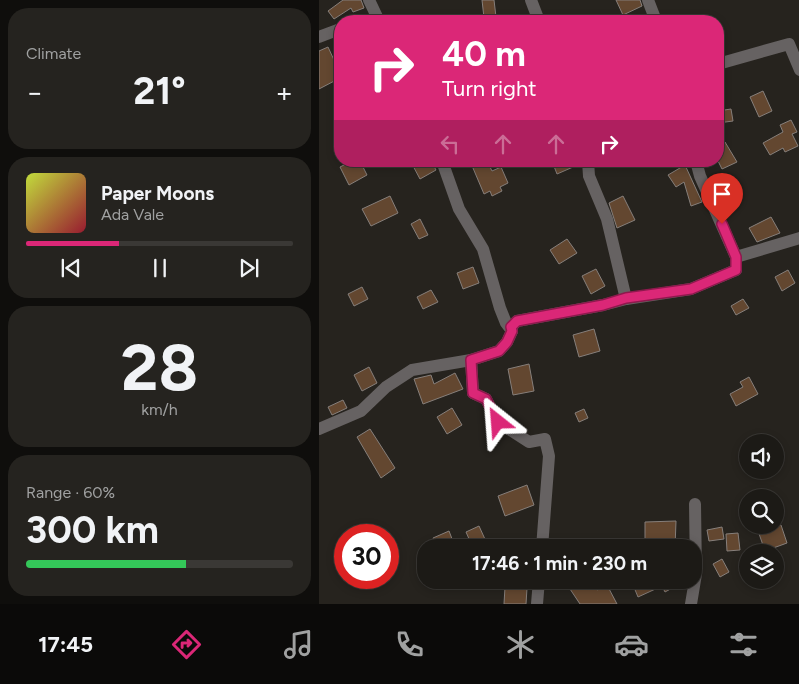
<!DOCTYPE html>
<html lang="en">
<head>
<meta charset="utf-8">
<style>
  :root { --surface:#1c1a16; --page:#25231f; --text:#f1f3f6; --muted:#a0a1a1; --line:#3a3835; --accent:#db2777 }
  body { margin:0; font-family:Figtree,sans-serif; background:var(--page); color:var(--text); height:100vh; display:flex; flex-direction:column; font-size:19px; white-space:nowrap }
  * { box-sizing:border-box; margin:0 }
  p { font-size:16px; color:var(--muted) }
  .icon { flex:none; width:28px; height:28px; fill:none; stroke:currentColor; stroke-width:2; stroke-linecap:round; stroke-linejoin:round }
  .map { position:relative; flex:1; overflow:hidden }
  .panel { display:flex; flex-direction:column; gap:8px; padding:8px; background:#0f0e0c; width:319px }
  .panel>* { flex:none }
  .banner { position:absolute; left:15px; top:15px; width:390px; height:152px; border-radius:20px; box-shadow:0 2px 8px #0003,0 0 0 1px var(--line); background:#db2777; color:#fff; overflow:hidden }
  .buttons { position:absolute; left:420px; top:434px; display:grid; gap:10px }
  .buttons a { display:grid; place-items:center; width:45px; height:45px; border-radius:50%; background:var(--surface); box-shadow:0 2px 8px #0003,0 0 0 1px var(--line); font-size:25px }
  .speed { position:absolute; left:15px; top:524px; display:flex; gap:10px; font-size:25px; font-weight:700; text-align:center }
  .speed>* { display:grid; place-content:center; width:65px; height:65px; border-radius:50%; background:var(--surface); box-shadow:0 2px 8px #0003,0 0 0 1px var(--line); line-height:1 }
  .speed .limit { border:8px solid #d22; background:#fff; color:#111 }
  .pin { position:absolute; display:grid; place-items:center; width:42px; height:42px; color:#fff; margin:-51px -21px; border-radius:50% 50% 50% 0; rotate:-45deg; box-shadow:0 0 5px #0007 }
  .pin .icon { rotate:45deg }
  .me { position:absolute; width:55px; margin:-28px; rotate:332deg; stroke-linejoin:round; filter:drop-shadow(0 0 4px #0008) }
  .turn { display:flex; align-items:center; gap:18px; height:105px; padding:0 25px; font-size:22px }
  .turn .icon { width:65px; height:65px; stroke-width:2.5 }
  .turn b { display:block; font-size:35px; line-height:42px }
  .lanes { display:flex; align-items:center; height:48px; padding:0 25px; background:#0003; justify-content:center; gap:25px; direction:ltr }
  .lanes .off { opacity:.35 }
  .big { font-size:38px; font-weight:700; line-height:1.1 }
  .panel .tile { flex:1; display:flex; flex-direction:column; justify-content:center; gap:8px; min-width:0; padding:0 18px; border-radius:20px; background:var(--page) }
  .panel .dial { align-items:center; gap:0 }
  .dial b { font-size:65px; line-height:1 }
  .song { display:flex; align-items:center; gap:15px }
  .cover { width:60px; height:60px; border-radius:8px; background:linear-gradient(135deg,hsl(70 70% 55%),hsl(350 70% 35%)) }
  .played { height:5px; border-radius:2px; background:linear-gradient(90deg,var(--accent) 35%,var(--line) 35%) }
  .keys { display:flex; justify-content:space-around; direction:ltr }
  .heat { display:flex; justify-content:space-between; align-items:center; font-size:28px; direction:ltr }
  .charge { height:8px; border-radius:4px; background:linear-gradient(90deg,#34c759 60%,var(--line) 0) }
  .trip { position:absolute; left:98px; top:539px; width:285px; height:50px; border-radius:20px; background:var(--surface); box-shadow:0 2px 8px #0003,0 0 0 1px var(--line); font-weight:700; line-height:50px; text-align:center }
  .tabs { display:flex; height:80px; justify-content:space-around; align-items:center; background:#0b0a09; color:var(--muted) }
  .tabs .icon { width:35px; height:35px }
  .tabs .active { color:var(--accent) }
  .tabs b { font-size:22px; color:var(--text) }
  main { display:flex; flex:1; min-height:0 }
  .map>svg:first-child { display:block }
</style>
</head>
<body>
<main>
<section class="panel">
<div class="tile"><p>Climate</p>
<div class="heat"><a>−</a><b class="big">21°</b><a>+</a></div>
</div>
<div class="tile">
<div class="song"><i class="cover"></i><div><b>Paper Moons</b><p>Ada Vale</p></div></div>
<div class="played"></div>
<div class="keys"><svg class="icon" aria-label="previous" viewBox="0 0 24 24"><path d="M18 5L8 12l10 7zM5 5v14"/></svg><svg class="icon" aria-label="pause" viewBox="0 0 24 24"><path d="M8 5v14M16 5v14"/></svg><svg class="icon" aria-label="next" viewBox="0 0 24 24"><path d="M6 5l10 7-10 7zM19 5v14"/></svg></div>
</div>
<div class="tile dial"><b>28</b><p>km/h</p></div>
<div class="tile"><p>Range · 60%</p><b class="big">300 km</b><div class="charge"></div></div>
</section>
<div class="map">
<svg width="481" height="604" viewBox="0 0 481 604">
  <rect width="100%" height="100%" fill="#26231e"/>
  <g fill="#634730" stroke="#867f7b">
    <polygon points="24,0 42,0 45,8 34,12 32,8 15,19 9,11"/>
    <polygon points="163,0 175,0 177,17 165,18"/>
    <polygon points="297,0 321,0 323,6 304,15"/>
    <polygon points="9,47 21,73 21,78 0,89 0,51"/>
    <polygon points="444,91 453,111 440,117 431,97"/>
    <polygon points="412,109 414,121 399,123 399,111"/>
    <polygon points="472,120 478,132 473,134 479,146 466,152 464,148 451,155 444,143 464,132 461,125"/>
    <polygon points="406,142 418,162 403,169 399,161 399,146"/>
    <polygon points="33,161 41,161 48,175 30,185 21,167"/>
    <polygon points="99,161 112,161 117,170 101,179 93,164"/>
    <polygon points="151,161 168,161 173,171 182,167 189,183 181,187 183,191 173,196 171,191 165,194"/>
    <polygon points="233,161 261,161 261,164 238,174"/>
    <polygon points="366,165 383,202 372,206 365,182 357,187 349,175"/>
    <polygon points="71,196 79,213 52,226 43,209"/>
    <polygon points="304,196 316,220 298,228 290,203"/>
    <polygon points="452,217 461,233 438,242 430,228"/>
    <polygon points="101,219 109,235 100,239 92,224"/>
    <polygon points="248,239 258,253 240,264 231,250"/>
    <polygon points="154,267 160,283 144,289 138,273"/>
    <polygon points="277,269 286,286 272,294 263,276"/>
    <polygon points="469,270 476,283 463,291 456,277"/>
    <polygon points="43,287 49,299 35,306 29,294"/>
    <polygon points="112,290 119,302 104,309 98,297"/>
    <polygon points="424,299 430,308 417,315 412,306"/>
    <polygon points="275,329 281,351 260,357 254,335"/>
    <polygon points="210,364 215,391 194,395 189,369"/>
    <polygon points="50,367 58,383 43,391 35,375"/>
    <polygon points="136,373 144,389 104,404 95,379 112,375 115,384"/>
    <polygon points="430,377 439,394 417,406 411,394 424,387 421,382"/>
    <polygon points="24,400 28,408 13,415 9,407"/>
    <polygon points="133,408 143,425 128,434 118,417"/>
    <polygon points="265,409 269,418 260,422 256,413"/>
    <polygon points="51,429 76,468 62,478 38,437"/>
    <polygon points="208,485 215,505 186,516 179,496"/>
    <polygon points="357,521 356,548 337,548 336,540 326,540 326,522"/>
    <polygon points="437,525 462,525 468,543 446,551"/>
    <polygon points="160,526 170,548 154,548 147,532"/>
    <polygon points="403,527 405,539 390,541 388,530"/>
    <polygon points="130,531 135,544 127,548 118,548 114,538"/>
    <polygon points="419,533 421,550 408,551 407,534"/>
    <polygon points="403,559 410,572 401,577 394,564"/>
    <polygon points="245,580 272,580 278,590 288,585 298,604 261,604"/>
    <polygon points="312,580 368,580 346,592 343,586 319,597"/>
    <polygon points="186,587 208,588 207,604 185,604"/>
  </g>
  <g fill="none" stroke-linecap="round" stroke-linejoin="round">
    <g stroke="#666262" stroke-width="12">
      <polyline points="50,0 60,21"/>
      <polyline points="212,0 220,21"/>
      <polyline points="329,0 337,21"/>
      <polyline points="0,37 21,29"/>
      <polyline points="399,64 470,44 481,70"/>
      <polyline points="123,161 140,209 164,249 181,308 187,323 193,331"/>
      <polyline points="269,161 270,176 288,219 307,299"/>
      <polyline points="417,257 481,238"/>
      <polyline points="0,429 42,411 67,387 93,370 152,360"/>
      <polyline points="223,548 230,456 226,439 210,442 179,422 167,399 154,393 152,360 180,351 188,342 193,331 192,327 198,321 284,305 307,299 372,289 417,270 417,257 381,176 377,161"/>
      <polyline points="218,604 220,580"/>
      <polyline points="372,604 377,574 376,504"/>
    </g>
  </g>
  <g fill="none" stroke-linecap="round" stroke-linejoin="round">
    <defs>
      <polyline id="route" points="179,422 167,399 154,393 152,360 180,351 188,342 193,331 192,327 198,321 284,305 307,298 372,289 417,270 417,257 403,224"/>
    </defs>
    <use href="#route" stroke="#8e194d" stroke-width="12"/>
    <use href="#route" stroke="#db2777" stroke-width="9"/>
  </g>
</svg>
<div class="buttons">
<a><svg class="icon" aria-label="sound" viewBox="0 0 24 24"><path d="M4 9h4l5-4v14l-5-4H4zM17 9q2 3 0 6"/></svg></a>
<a><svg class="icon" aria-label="search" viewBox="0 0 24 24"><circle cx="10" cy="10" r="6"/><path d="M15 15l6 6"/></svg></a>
<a><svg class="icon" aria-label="layers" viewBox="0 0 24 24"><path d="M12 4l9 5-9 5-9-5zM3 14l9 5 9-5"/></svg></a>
</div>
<div class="speed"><div class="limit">30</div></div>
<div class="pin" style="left:403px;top:224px;background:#d93025"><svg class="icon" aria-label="arrive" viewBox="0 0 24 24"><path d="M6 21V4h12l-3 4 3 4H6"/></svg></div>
<svg class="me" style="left:179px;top:422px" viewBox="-20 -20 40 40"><path d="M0-17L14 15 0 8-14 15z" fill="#db2777" stroke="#fff" stroke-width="4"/></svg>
<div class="trip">17:46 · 1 min · 230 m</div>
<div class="banner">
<div class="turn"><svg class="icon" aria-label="right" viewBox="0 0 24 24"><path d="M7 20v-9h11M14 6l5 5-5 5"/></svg><div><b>40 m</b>Turn right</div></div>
<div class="lanes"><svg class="icon off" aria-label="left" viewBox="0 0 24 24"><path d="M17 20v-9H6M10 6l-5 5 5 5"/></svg><svg class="icon off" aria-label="ahead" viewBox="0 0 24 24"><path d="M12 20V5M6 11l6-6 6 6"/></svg><svg class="icon off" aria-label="ahead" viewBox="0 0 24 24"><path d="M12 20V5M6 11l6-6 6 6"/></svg><svg class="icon" aria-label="right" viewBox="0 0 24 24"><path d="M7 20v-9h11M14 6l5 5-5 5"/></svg></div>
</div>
</div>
</main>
<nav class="tabs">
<b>17:45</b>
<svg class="icon active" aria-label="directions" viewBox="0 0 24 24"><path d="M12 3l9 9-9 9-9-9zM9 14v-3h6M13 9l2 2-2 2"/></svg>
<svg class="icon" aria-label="music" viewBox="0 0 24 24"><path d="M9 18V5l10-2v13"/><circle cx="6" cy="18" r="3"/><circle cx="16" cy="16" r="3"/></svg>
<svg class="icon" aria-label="phone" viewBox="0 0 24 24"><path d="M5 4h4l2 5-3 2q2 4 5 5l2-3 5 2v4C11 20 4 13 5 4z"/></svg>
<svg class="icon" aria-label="climate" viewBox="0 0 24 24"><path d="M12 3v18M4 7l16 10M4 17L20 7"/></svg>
<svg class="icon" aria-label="car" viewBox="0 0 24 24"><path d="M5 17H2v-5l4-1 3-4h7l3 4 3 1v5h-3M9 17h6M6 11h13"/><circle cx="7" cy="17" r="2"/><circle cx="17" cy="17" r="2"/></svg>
<svg class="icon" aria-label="filters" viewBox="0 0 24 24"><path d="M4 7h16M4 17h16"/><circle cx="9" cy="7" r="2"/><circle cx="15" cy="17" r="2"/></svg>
</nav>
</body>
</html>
